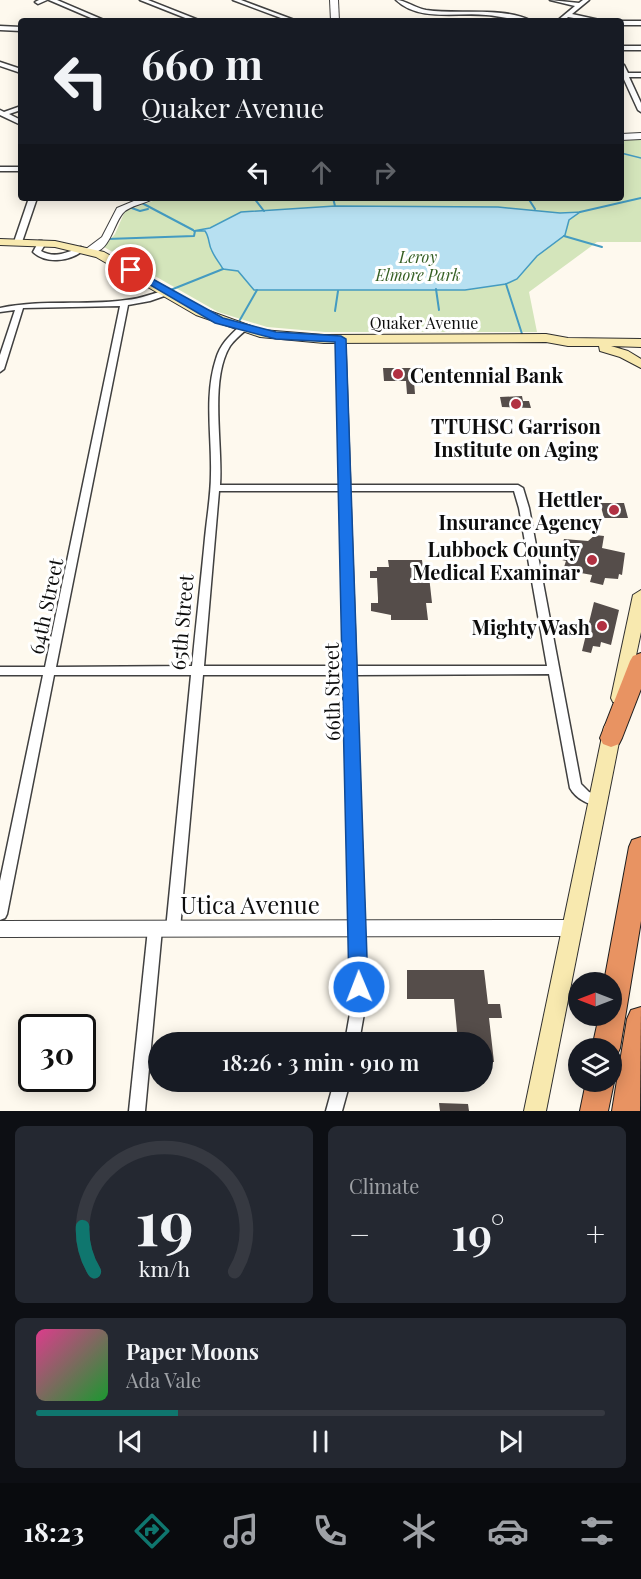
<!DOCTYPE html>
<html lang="en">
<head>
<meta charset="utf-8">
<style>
  :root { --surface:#171b24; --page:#242831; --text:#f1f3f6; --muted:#9ea1a6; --line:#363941; --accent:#0f766e }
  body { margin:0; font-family:"Playfair Display",serif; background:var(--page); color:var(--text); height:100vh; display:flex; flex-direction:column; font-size:22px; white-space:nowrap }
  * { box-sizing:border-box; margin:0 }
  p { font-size:20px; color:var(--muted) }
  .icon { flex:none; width:33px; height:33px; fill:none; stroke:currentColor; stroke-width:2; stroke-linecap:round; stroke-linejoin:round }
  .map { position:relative; height:1111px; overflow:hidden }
  .panel { display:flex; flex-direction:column; gap:15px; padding:15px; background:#0d0f14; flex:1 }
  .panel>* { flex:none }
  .hud { position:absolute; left:18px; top:18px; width:606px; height:183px; border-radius:6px; box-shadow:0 3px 15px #0003; background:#171b24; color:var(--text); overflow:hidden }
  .needle { width:39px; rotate:270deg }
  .buttons { position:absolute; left:568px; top:972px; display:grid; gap:12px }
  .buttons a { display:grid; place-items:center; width:54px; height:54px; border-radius:50%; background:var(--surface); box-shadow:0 3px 15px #0003; font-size:30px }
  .speed { position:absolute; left:18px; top:1014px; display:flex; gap:12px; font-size:30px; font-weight:700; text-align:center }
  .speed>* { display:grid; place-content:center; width:78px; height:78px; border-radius:50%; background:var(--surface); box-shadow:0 3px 15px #0003; line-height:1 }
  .speed .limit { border:3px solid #111; border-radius:9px; background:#fff; color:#111 }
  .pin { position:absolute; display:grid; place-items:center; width:51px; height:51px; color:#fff; margin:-26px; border:3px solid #fff; border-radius:50%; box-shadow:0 2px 6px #0007 }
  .me { position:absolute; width:66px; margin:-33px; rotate:359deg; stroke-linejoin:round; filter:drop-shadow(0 0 4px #0008) }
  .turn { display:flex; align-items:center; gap:21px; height:126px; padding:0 24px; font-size:27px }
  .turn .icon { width:78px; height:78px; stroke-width:2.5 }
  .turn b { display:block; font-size:42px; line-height:51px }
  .lanes { display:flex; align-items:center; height:57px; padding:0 24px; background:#0003; justify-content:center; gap:30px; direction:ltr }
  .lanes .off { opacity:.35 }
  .big { font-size:45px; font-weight:600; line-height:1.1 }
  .panel .tile { flex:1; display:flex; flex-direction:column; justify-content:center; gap:9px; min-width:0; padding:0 21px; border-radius:9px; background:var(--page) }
  .panel .dial { align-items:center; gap:0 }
  .dial svg { height:156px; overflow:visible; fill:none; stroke:var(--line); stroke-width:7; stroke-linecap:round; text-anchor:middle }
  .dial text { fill:var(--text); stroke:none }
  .song { display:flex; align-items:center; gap:18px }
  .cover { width:72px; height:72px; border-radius:9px; background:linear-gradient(135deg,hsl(330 70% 55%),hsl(130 70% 35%)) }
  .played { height:6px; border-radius:3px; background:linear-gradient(90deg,var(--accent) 25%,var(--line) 25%) }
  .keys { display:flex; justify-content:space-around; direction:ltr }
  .heat { display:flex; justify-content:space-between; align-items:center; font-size:33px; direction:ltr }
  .panel .tiles { flex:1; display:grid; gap:15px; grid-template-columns:1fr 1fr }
  .tile:last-child { grid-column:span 2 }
  .trip { position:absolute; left:148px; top:1032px; width:345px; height:60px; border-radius:30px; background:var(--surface); box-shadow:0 3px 15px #0003; font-weight:600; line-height:60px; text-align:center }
  .tab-bar { display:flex; height:96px; justify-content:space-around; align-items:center; background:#090b0e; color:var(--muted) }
  .tab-bar .icon { width:42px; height:42px }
  .tab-bar .active { color:var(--accent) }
  .tab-bar b { font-size:27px; color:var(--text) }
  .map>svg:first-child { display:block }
</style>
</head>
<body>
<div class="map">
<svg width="641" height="1111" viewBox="0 0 641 1111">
  <rect width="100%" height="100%" fill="#fef9ee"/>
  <polygon fill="#d4e5bb" points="621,139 641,139 641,242 597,242 529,292 537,332 325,332 267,327 218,312 104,247 115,234 125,211 161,198 621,198"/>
  <path fill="#b7e0f1" stroke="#449bc1" stroke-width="1.5" d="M335,206L498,207L560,213L580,212L569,220L565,235L537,256L517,279L506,284L465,290H254L238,271L223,269C219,262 215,258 212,251C208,244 210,238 205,231H193L210,228L241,212Z"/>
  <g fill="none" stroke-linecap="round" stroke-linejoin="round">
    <polyline stroke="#449bc1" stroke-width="1.5" points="621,153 641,158"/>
    <g stroke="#449bc1" stroke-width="2">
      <polyline points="254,198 264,211"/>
      <polyline points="333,198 335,206"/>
      <polyline points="528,198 535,209"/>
      <polyline points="140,202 193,230"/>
      <polyline points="129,207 140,211 148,209"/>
      <polyline points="580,212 641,198"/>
      <polyline points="564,236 602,247"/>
      <polyline points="107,239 194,236 195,231"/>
      <polyline points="506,284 523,337"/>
      <polyline points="436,289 439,310"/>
      <polyline points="168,291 223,269"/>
      <polyline points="335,311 338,291"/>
      <polyline points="237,325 257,290"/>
    </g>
  </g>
  <g fill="#554d4a">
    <polygon points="383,368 413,368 415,394 407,394 406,381 384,381"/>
    <polygon points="522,396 523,401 529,401 531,408 502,407 500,397"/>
    <polygon points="600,503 624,503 628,518 604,518"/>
    <polygon points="595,535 604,536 602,548 625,553 622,575 619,574 618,579 605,578 603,585 590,582 592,575 570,571 571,568 564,567 566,561 558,559 564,539 588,541"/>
    <polygon points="388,560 422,560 424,576 429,576 432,603 426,603 428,620 391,620 391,615 371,611 371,603 378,603 378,598 377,578 370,578 370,571 377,571 377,567 389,567"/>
    <polygon points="594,602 619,610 611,645 601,642 600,647 593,646 591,653 582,651"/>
    <polygon points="407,970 484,970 488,1004 500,1004 502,1018 489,1018 494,1062 483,1062 483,1042 458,1042 454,999 407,999"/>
    <polygon points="439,1103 468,1104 469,1111 440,1111"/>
  </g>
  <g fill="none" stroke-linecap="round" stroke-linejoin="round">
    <defs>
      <g id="minor">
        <polygon points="47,0 38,4 35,2 39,0"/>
        <polygon points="49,0 57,0 106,21 98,21"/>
        <polygon points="140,0 148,0 201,21 193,21"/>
        <polygon points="233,0 241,0 297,21 289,21"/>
        <path d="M396,0C405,0 415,8 426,10C460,15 501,6 532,21C516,21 501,16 486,15C457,12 419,22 396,0Z"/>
        <polygon points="550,0 579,3 583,0 589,0 572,14 604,21 591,21 568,17 564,21 557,21 575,6"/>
        <rect x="621" y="21" width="20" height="4"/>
        <polygon points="0,26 21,27 21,31 0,30"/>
        <rect x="621" y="46" width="20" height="4"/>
        <polygon points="0,62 21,69 21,73 0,66"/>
        <polygon points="621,63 624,65 628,73 641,73 641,77 629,77 641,103 641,112 638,110 622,75"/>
        <polygon points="21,106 21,110 9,114 21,120 21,125 0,115 0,110 4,112"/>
        <rect x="0" y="167" width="21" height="4"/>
        <polygon points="29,198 37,198 22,242 15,244 14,242"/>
        <path d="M39,241H42L46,243L41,251C55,259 68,252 81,247L85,249C72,261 47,265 33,252Z"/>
        <path d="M167,290L171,292L170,294L150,301L128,305L56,667L192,666C196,624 201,581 205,538C207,517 211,495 211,474C212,436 204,396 216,359C220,345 229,336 240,326H246V330C240,335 234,340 230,346C209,380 223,446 220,485H340L337,339L341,336L345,339L350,485H518L523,488L529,508L581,784L589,792L604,797L606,801L604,805C592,808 576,799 570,788L549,674L356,675L366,971V1002L359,1042H345L352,1002V971L345,675H203L180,929L178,933L173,935L168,933L166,929L191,675H54L7,914L5,918L0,920V881L43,675H0V667H45L120,306L23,308L4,369L0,372V355L15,310L0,312V308C44,299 83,306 126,300C141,299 153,293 167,290ZM219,491H340L345,666H204ZM350,491H514L519,508L547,666H356Z"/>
        <polygon points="155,923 160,925 162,929 145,1111 129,1111 148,929 150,925"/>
        <polygon points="334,1082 350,1082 342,1111 326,1111"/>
      </g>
      <g id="tertiary">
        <polygon points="330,0 338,0 339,21 331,21"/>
        <polygon points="641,133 641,139 621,140 621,134"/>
        <path d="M141,198H154C146,204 130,205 123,213C112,226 110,256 86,253V249L102,237L117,208Z"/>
        <polygon points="573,920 579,923 582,928 579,933 573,936 0,937 0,921"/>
      </g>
      <g id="secondary">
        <polygon points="0,239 55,241 104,252 204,309 262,330 324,335 546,334 568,338 641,339 641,347 611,346 628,351 641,359 641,368 620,357 600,351 599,346 568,346 546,342 324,343 260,337 196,315 96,257 55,247 0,245"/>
        <polygon points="641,590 641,632 627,698 625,702 613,702 611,698 633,595"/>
        <polygon points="613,721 619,722 622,727 546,1111 524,1111 604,727 607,722"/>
      </g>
      <g id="motorway">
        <polygon points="641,653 641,689 622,738 619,744 611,747 603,744 600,738 630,661 633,656"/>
        <polygon points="641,837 641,921 620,1048 616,1057 612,1059 612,1048 592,1048 599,1016 612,1016 612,982 604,982 629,847 632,840"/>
        <polygon points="641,1007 640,1111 612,1111 627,1019 631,1010"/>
        <polygon points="612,1077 614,1082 608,1111 580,1111 586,1082 612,1082"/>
      </g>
    </defs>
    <use href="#minor" stroke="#404040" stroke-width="3"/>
    <use href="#tertiary" stroke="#404040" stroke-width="2"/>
    <use href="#secondary" stroke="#2f2f2f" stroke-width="2"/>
    <use href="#motorway" stroke="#1e1e1e" stroke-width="2"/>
    <use href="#minor" fill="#fff" fill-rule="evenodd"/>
    <use href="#tertiary" fill="#fff" fill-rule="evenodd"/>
    <use href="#secondary" fill="#f8e9af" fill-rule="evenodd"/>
    <use href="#motorway" fill="#e89362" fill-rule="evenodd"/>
  </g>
  <polygon fill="#1a73e8" stroke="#114b97" stroke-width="1.5" points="131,267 223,318 276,332 341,336 346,339 368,987 365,992 359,995 352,992 349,987 335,342 276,339 215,323 128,272 126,270"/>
  <g fill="#b13142" stroke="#fff" stroke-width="2">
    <circle cx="398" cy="374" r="6"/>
    <circle cx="516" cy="404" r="6"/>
    <circle cx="614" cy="510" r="6"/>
    <circle cx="592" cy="560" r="6"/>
    <circle cx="602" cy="626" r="6"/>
  </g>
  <g text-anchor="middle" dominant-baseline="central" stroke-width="6" stroke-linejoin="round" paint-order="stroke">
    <g font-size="16" font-style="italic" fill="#355f23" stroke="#fff">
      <text x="418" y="256">Leroy<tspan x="418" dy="18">Elmore Park</tspan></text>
    </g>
    <g font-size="16" fill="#0d0d0d" stroke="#fff">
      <text x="424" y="322">Quaker Avenue</text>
    </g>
    <g font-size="20" font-weight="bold" fill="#0d0d0d" stroke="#fff" text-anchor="end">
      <text x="410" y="374" text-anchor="start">Centennial Bank</text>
      <text x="516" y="425" text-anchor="middle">TTUHSC Garrison<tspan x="516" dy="23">Institute on Aging</tspan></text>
      <text x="602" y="498">Hettler<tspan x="602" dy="23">Insurance Agency</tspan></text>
      <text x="580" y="548">Lubbock County<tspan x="580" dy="23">Medical Examinar</tspan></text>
      <text x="590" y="626">Mighty Wash</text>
    </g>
    <g font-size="20" fill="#0d0d0d" stroke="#fff">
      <text transform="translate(45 606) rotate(-78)">64th Street</text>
      <text transform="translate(181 622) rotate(-85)">65th Street</text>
      <text transform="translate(331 692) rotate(-91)">66th Street</text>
    </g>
    <g font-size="24" fill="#0d0d0d" stroke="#fff">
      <text x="250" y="904">Utica Avenue</text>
    </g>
  </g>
</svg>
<div class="buttons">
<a><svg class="needle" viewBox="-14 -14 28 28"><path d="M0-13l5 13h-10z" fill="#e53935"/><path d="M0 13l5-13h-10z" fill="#9ea1a6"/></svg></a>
<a><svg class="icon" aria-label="layers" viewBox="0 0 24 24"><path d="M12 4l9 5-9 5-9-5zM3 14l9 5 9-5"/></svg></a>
</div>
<div class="speed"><div class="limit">30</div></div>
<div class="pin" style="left:131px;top:270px;background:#d93025"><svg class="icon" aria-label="arrive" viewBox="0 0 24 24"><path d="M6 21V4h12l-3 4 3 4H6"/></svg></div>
<svg class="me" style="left:359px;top:987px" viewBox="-20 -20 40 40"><circle r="17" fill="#1a73e8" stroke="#fff" stroke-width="3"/><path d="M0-11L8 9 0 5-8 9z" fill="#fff"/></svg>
<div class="trip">18:26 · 3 min · 910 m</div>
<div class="hud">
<div class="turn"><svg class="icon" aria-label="left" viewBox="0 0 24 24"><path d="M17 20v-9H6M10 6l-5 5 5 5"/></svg><div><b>660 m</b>Quaker Avenue</div></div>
<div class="lanes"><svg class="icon" aria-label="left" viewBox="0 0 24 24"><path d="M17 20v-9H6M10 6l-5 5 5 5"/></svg><svg class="icon off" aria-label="ahead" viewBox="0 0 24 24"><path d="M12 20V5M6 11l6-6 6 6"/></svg><svg class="icon off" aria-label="right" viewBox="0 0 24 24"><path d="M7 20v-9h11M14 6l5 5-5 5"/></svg></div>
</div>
</div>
<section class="panel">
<div class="tiles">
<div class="tile dial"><svg viewBox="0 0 100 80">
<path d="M14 69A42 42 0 1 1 86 69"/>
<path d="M14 69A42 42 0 0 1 8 46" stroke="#0f766e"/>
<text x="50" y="56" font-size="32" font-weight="700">19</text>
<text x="50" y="72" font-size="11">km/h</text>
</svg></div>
<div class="tile"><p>Climate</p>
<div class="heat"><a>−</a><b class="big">19°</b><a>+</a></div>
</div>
<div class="tile">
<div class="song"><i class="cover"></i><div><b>Paper Moons</b><p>Ada Vale</p></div></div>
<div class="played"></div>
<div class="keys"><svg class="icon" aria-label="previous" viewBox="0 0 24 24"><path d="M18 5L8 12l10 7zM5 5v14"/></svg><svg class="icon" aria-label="pause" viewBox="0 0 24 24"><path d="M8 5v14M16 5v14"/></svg><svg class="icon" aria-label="next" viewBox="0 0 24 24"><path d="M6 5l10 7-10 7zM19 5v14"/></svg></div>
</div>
</div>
</section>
<nav class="tab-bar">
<b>18:23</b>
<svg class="icon active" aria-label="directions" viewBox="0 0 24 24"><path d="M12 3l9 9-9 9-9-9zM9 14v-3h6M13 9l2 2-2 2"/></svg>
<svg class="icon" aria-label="music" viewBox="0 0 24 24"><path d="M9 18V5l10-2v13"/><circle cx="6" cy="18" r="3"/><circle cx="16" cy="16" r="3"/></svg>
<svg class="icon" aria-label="phone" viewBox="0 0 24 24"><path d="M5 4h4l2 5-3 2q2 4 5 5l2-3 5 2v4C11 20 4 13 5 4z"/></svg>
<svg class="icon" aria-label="climate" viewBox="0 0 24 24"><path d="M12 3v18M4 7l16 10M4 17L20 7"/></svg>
<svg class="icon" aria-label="car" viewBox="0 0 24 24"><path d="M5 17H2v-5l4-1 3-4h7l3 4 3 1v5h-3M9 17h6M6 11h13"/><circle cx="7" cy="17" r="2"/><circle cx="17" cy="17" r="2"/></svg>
<svg class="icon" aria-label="filters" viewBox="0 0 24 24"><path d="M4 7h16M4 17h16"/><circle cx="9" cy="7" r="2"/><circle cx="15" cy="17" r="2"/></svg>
</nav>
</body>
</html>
